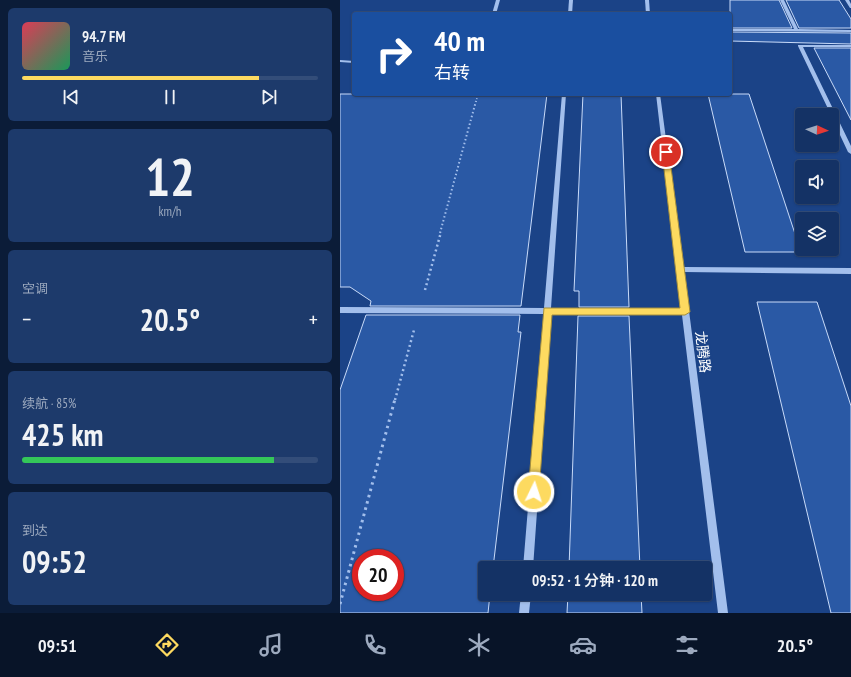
<!DOCTYPE html>
<html lang="zh">
<head>
<meta charset="utf-8">
<style>
  :root { --surface:#143265; --page:#1d3a6b; --text:#f1f3f6; --muted:#9daabf; --line:#334d79; --accent:#fdda60 }
  body { margin:0; font-family:"PT Sans Narrow","Noto Sans SC",sans-serif; background:var(--page); color:var(--text); height:100vh; display:flex; flex-direction:column; font-size:15px; white-space:nowrap }
  * { box-sizing:border-box; margin:0 }
  p { font-size:13px; color:var(--muted) }
  .icon { flex:none; width:22px; height:22px; fill:none; stroke:currentColor; stroke-width:2; stroke-linecap:round; stroke-linejoin:round }
  .map { position:relative; flex:1; overflow:hidden }
  .drawer { display:flex; flex-direction:column; gap:8px; padding:8px; background:#0b1c38; width:340px }
  .drawer>* { flex:none }
  .top-card { position:absolute; left:12px; top:12px; width:380px; height:84px; border-radius:4px; box-shadow:0 1px 3px #0004,0 0 0 1px var(--line); background:#1a4fa0; color:#fff; overflow:hidden }
  .needle { width:26px; rotate:93deg }
  .buttons { position:absolute; left:455px; top:108px; display:grid; gap:8px }
  .buttons a { display:grid; place-items:center; width:44px; height:44px; border-radius:4px; background:var(--surface); box-shadow:0 1px 3px #0004,0 0 0 1px var(--line); font-size:20px }
  .speed { position:absolute; left:12px; top:549px; display:flex; gap:8px; font-size:20px; font-weight:700; text-align:center }
  .speed>* { display:grid; place-content:center; width:52px; height:52px; border-radius:50%; background:var(--surface); box-shadow:0 1px 3px #0004,0 0 0 1px var(--line); line-height:1 }
  .speed .limit { border:6px solid #d22; background:#fff; color:#111 }
  .pin { position:absolute; display:grid; place-items:center; width:34px; height:34px; color:#fff; margin:-17px; border:2px solid #fff; border-radius:50%; box-shadow:0 1px 4px #0007 }
  .me { position:absolute; width:44px; margin:-22px; rotate:4deg; stroke-linejoin:round; filter:drop-shadow(0 0 3px #0008) }
  .turn { display:flex; align-items:center; gap:14px; height:84px; padding:0 16px; font-size:18px }
  .turn .icon { width:52px; height:52px; stroke-width:2.5 }
  .turn b { display:block; font-size:28px; line-height:34px }
  .big { font-size:30px; font-weight:600; line-height:1.1 }
  .drawer .widget { flex:1; display:flex; flex-direction:column; justify-content:center; gap:6px; min-width:0; padding:0 14px; border-radius:6px; background:var(--page) }
  .drawer .dial { align-items:center; gap:0 }
  .dial b { font-size:52px; line-height:1 }
  .song { display:flex; align-items:center; gap:12px }
  .cover { width:48px; height:48px; border-radius:6px; background:linear-gradient(135deg,hsl(350 70% 55%),hsl(150 70% 35%)) }
  .played { height:4px; border-radius:2px; background:linear-gradient(90deg,var(--accent) 80%,var(--line) 80%) }
  .keys { display:flex; justify-content:space-around; direction:ltr }
  .heat { display:flex; justify-content:space-between; align-items:center; font-size:22px; direction:ltr }
  .charge { height:6px; border-radius:3px; background:linear-gradient(90deg,#34c759 85%,var(--line) 0) }
  .trip { position:absolute; left:138px; top:561px; width:234px; height:40px; border-radius:4px; background:var(--surface); box-shadow:0 1px 3px #0004,0 0 0 1px var(--line); font-weight:600; line-height:40px; text-align:center }
  .dock { display:flex; height:64px; justify-content:space-around; align-items:center; background:#081428; color:var(--muted) }
  .dock .icon { width:28px; height:28px }
  .dock .active { color:var(--accent) }
  .dock b { font-size:18px; color:var(--text) }
  main { display:flex; flex:1; min-height:0 }
  .map>svg:first-child { display:block }
</style>
</head>
<body>
<main>
<section class="drawer">
<div class="widget">
<div class="song"><i class="cover"></i><div><b>94.7 FM</b><p>音乐</p></div></div>
<div class="played"></div>
<div class="keys"><svg class="icon" aria-label="previous" viewBox="0 0 24 24"><path d="M18 5L8 12l10 7zM5 5v14"/></svg><svg class="icon" aria-label="pause" viewBox="0 0 24 24"><path d="M8 5v14M16 5v14"/></svg><svg class="icon" aria-label="next" viewBox="0 0 24 24"><path d="M6 5l10 7-10 7zM19 5v14"/></svg></div>
</div>
<div class="widget dial"><b>12</b><p>km/h</p></div>
<div class="widget"><p>空调</p>
<div class="heat"><a>−</a><b class="big">20.5°</b><a>+</a></div>
</div>
<div class="widget"><p>续航 · 85%</p><b class="big">425 km</b><div class="charge"></div></div>
<div class="widget"><p>到达</p><b class="big">09:52</b></div>
</section>
<div class="map">
<svg width="511" height="613" viewBox="0 0 511 613">
  <rect width="100%" height="100%" fill="#1b4387"/>
  <g fill="#2a59a5" stroke="#c9dbf9" fill-rule="evenodd">
    <polygon points="390,0 439,0 452,28 390,28"/>
    <polygon points="446,0 499,0 511,19 511,28 459,28"/>
    <polygon points="390,32 511,33 511,44 390,41"/>
    <polygon points="474,48 511,48 511,120"/>
    <polygon points="0,94 207,94 181,306 30,306 31,301 10,287 0,287"/>
    <polygon points="243,94 281,94 289,307 239,307 239,291 234,291"/>
    <polygon points="368,94 409,94 461,252 405,252"/>
    <polygon points="417,302 477,302 511,406 511,613 491,613"/>
    <path d="M26,315H180L178,332H181L153,568H145V594H150L148,613H0V390ZM21,558H55V592H21Z"/>
    <polygon points="238,316 289,316 300,568 229,568"/>
    <polygon points="228,594 301,594 302,613 227,613"/>
  </g>
  <g fill="none" stroke-linecap="round" stroke-linejoin="round">
    <polyline stroke="#a3bfec" stroke-width="1.5" stroke-dasharray="1 2" stroke-linecap="butt" points="136,102 138,94"/>
    <polyline stroke="#a3bfec" stroke-width="2" stroke-dasharray="1.5 2.5" stroke-linecap="butt" points="100,233 136,101"/>
    <g stroke="#a3bfec" stroke-width="2.5" stroke-dasharray="2 3" stroke-linecap="butt">
      <polyline points="85,290 101,232"/>
      <polyline points="55,400 74,330"/>
    </g>
    <polyline stroke="#a3bfec" stroke-width="3" stroke-dasharray="2.5 4" stroke-linecap="butt" points="0,604 55,399"/>
    <g fill="#a3bfec" fill-rule="evenodd">
      <polygon points="156,0 160,0 156,14 152,14"/>
      <polygon points="229,0 233,0 232,14 228,14"/>
      <polygon points="305,0 309,0 310,14 306,14"/>
      <polygon points="440,0 444,0 458,29 511,30 511,32 390,31 390,29 454,29"/>
      <polygon points="505,0 509,0 511,4 511,8 510,8"/>
      <polygon points="458,45 511,45 511,47 463,47 511,146 511,154 508,152 492,118 492,115 491,115 458,46"/>
      <polygon points="0,60 14,61 14,63 0,62"/>
      <polygon points="222,94 226,94 211,308 341,309 316,94 320,94 343,267 511,268 511,274 344,272 388,613 378,613 342,315 211,314 193,568 183,568 204,314 0,313 0,307 204,308"/>
      <polygon points="181,594 191,594 189,613 179,613"/>
    </g>
  </g>
  <polygon fill="#fdda60" stroke="#a48e3e" points="326,150 329,152 350,312 345,315 212,315 199,492 198,497 194,498 189,497 188,492 204,308 340,308 322,152"/>
  <g text-anchor="middle" dominant-baseline="central" stroke-width="4" stroke-linejoin="round" paint-order="stroke">
    <g font-size="14" fill="#fff" stroke="#1b4387">
      <text transform="translate(363 352) rotate(83)">龙腾路</text>
    </g>
  </g>
</svg>
<div class="buttons">
<a><svg class="needle" viewBox="-14 -14 28 28"><path d="M0-13l5 13h-10z" fill="#e53935"/><path d="M0 13l5-13h-10z" fill="#9daabf"/></svg></a>
<a><svg class="icon" aria-label="sound" viewBox="0 0 24 24"><path d="M4 9h4l5-4v14l-5-4H4zM17 9q2 3 0 6"/></svg></a>
<a><svg class="icon" aria-label="layers" viewBox="0 0 24 24"><path d="M12 4l9 5-9 5-9-5zM3 14l9 5 9-5"/></svg></a>
</div>
<div class="speed"><div class="limit">20</div></div>
<div class="pin" style="left:326px;top:152px;background:#d93025"><svg class="icon" aria-label="arrive" viewBox="0 0 24 24"><path d="M6 21V4h12l-3 4 3 4H6"/></svg></div>
<svg class="me" style="left:194px;top:492px" viewBox="-20 -20 40 40"><circle r="17" fill="#fdda60" stroke="#fff" stroke-width="3"/><path d="M0-11L8 9 0 5-8 9z" fill="#fff"/></svg>
<div class="trip">09:52 · 1 分钟 · 120 m</div>
<div class="top-card">
<div class="turn"><svg class="icon" aria-label="right" viewBox="0 0 24 24"><path d="M7 20v-9h11M14 6l5 5-5 5"/></svg><div><b>40 m</b>右转</div></div>
</div>
</div>
</main>
<nav class="dock">
<b>09:51</b>
<svg class="icon active" aria-label="directions" viewBox="0 0 24 24"><path d="M12 3l9 9-9 9-9-9zM9 14v-3h6M13 9l2 2-2 2"/></svg>
<svg class="icon" aria-label="music" viewBox="0 0 24 24"><path d="M9 18V5l10-2v13"/><circle cx="6" cy="18" r="3"/><circle cx="16" cy="16" r="3"/></svg>
<svg class="icon" aria-label="phone" viewBox="0 0 24 24"><path d="M5 4h4l2 5-3 2q2 4 5 5l2-3 5 2v4C11 20 4 13 5 4z"/></svg>
<svg class="icon" aria-label="climate" viewBox="0 0 24 24"><path d="M12 3v18M4 7l16 10M4 17L20 7"/></svg>
<svg class="icon" aria-label="car" viewBox="0 0 24 24"><path d="M5 17H2v-5l4-1 3-4h7l3 4 3 1v5h-3M9 17h6M6 11h13"/><circle cx="7" cy="17" r="2"/><circle cx="17" cy="17" r="2"/></svg>
<svg class="icon" aria-label="filters" viewBox="0 0 24 24"><path d="M4 7h16M4 17h16"/><circle cx="9" cy="7" r="2"/><circle cx="15" cy="17" r="2"/></svg>
<b>20.5°</b>
</nav>
</body>
</html>
